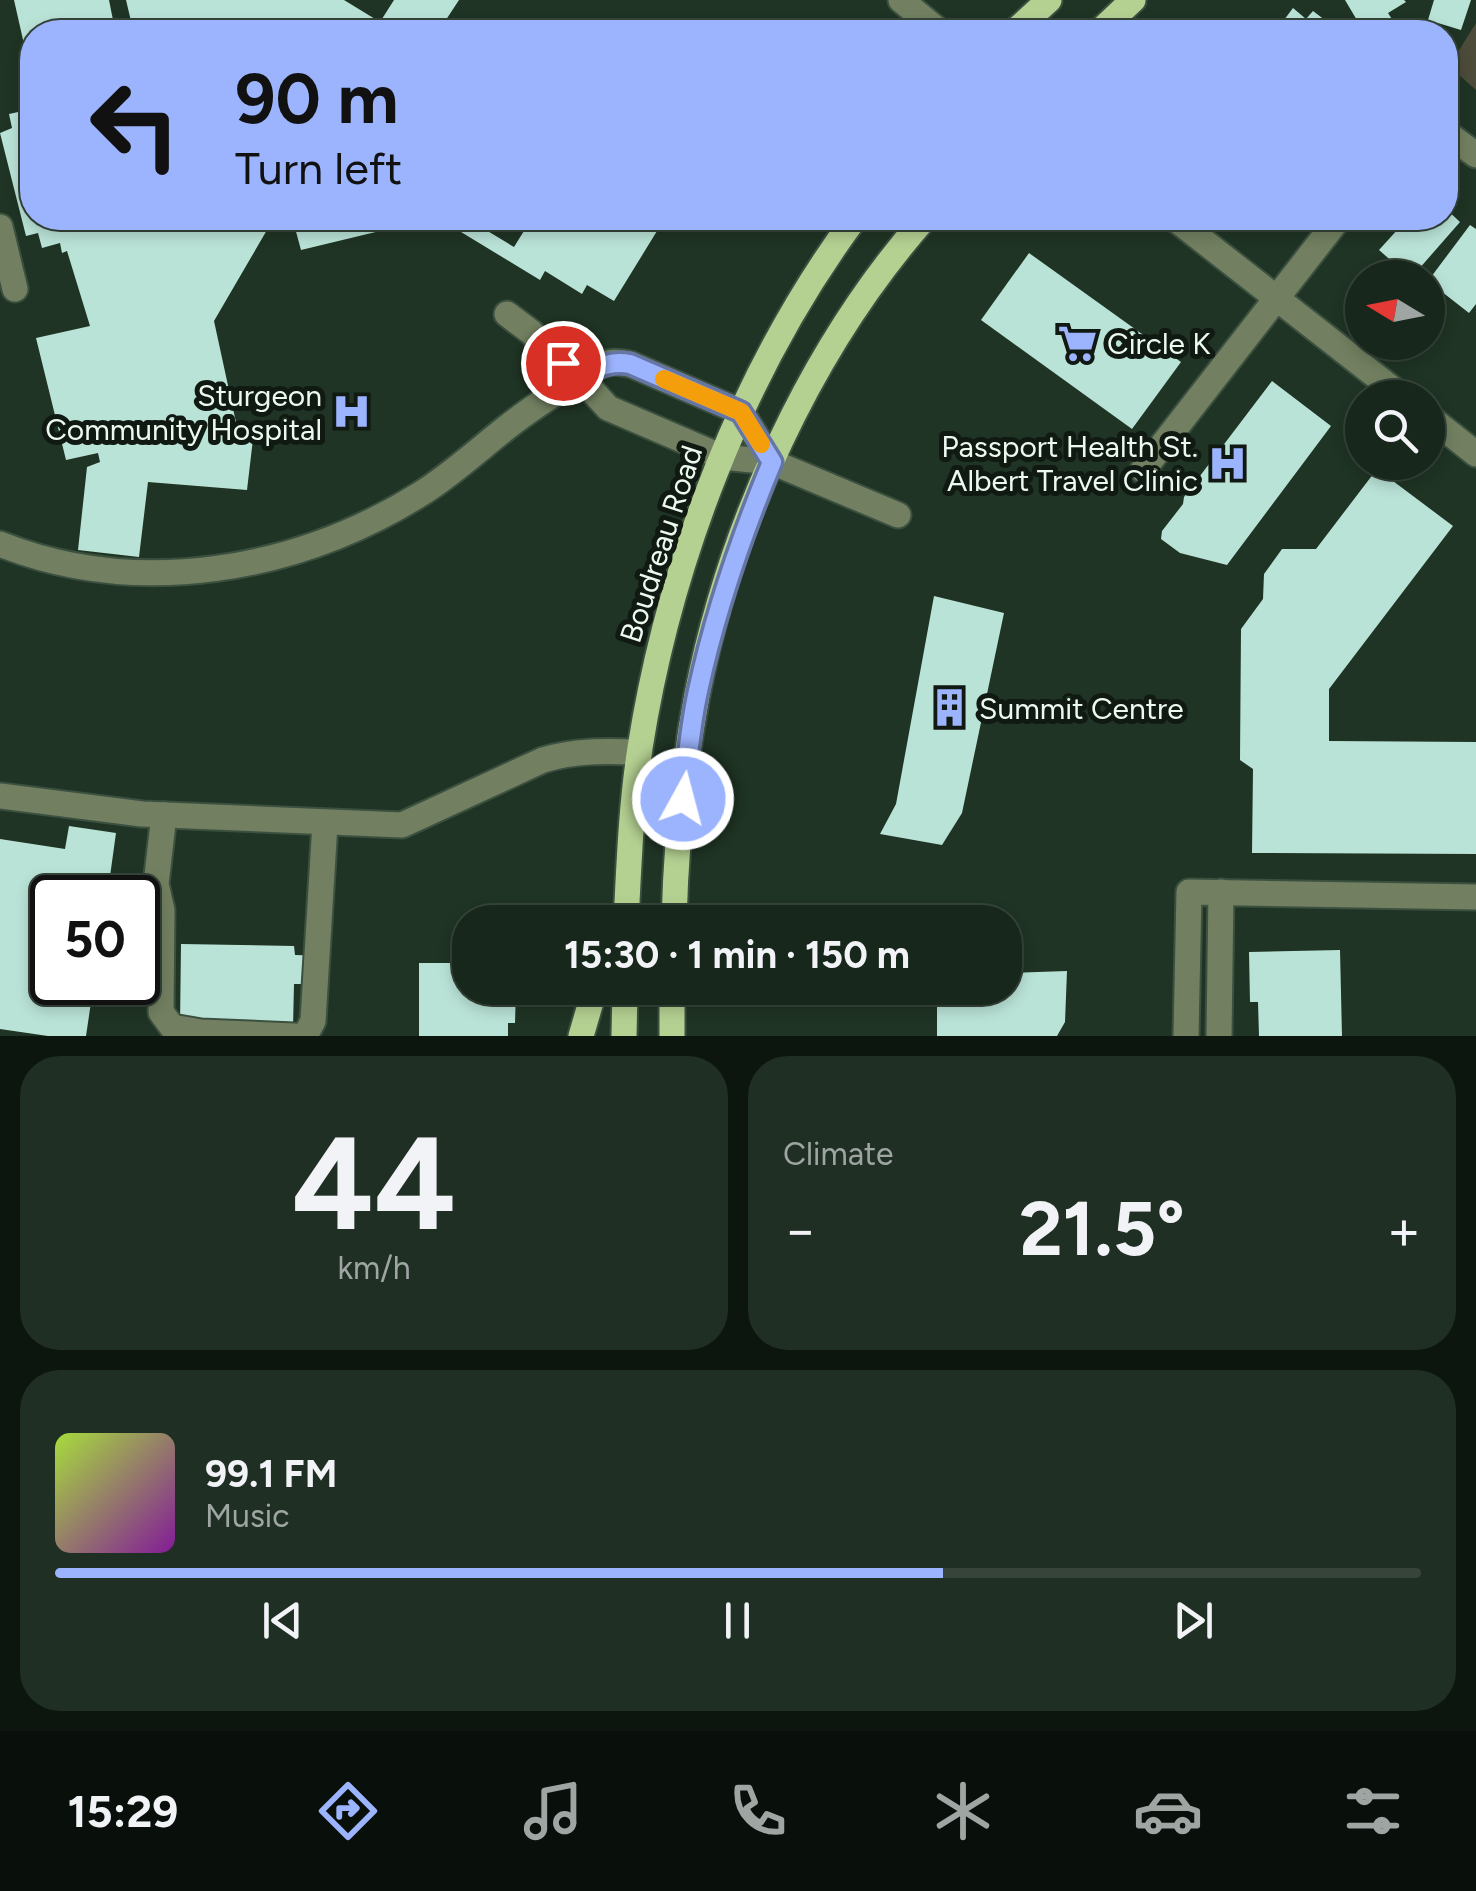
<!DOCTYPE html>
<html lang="en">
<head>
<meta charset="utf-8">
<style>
  :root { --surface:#17271b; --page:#202f24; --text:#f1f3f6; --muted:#9ea5a3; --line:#36443a; --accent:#9cb4fd }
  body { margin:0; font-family:Figtree,sans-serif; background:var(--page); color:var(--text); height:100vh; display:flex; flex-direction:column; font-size:38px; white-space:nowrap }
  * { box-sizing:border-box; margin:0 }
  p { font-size:32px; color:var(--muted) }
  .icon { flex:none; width:55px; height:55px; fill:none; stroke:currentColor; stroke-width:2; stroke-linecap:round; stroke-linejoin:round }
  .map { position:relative; height:1036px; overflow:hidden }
  .panel { display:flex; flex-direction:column; gap:20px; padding:20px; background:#0d150f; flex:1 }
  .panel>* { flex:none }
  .banner { position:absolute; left:20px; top:20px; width:1438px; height:210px; border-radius:40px; box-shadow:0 5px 15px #0003,0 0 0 2px var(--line); background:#9cb4fd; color:#111; overflow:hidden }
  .needle { width:65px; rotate:280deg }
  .buttons { position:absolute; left:1345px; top:260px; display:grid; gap:20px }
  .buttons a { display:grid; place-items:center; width:100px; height:100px; border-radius:50%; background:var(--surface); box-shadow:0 5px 15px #0003,0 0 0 2px var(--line); font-size:50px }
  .speed { position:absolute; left:30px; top:875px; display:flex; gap:20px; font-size:50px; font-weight:700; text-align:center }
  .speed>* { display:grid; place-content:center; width:130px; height:130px; border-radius:50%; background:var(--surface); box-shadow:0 5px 15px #0003,0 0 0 2px var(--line); line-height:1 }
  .speed .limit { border:5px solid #111; border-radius:15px; background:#fff; color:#111 }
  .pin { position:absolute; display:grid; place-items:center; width:85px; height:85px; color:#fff; margin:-42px; border:5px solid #fff; border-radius:50%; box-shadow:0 2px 10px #0007 }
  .me { position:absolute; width:110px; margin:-55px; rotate:7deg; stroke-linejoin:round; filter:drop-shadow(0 0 8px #0008) }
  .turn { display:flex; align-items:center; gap:35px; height:210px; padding:0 50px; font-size:45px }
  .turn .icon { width:130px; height:130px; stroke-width:2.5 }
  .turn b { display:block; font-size:70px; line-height:85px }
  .big { font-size:75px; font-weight:700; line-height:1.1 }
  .panel .widget { flex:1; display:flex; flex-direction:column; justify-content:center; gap:15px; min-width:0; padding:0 35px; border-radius:40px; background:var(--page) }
  .panel .dial { align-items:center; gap:0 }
  .dial b { font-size:130px; line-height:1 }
  .song { display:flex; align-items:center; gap:30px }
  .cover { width:120px; height:120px; border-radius:15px; background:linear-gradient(135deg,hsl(80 70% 55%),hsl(290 70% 35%)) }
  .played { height:10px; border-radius:5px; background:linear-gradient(90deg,var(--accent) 65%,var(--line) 65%) }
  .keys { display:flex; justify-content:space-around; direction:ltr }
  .heat { display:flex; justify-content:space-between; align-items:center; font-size:55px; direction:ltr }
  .panel .tiles { flex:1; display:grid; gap:20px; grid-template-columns:1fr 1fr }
  .widget:last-child { grid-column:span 2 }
  .trip { position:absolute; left:452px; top:905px; width:570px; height:100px; border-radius:40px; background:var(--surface); box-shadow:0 5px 15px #0003,0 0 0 2px var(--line); font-weight:700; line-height:100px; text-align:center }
  .tab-bar { display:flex; height:160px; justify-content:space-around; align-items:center; background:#09100b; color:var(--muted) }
  .tab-bar .icon { width:70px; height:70px }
  .tab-bar .on { color:var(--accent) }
  .tab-bar b { font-size:45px; color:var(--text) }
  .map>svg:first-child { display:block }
</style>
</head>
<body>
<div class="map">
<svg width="1476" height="1036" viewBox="0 0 1476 1036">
  <rect width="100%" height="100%" fill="#1f3424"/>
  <polygon fill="#4d4c3a" points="1476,23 1476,90 1449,66"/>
  <g fill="#bae3d7">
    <polygon points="14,0 109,0 114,25 131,21 126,0 344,0 380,22 394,0 459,0 438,32 32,32 31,75"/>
    <polygon points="1345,0 1404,0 1406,2 1388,13 1395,24 1380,32 1364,32"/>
    <polygon points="1434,0 1471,0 1461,30 1428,20"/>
    <polygon points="1293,8 1306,19 1313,11 1338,30 1336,32 1275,32"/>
    <polygon points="32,109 32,218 274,218 214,321 237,427 255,422 247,490 148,482 139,557 78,550 87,467 100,462 98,453 66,460 36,338 90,326 67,251 62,253 60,243 42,248 38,233 26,236 0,133 12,128 9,114"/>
    <polygon points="1445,208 1460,222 1411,278 1379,250 1408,218 1415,218 1419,221 1422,218 1445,218"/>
    <polygon points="305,218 382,218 384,230 301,250 295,228 307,225"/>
    <polygon points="438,218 466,218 514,247 532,218 665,218 614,301 587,285 582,294 545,271 540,280"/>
    <polygon points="1470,225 1476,229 1476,304 1469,313 1428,281"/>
    <polygon points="1029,253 1181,362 1132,429 981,320"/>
    <polygon points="1272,381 1331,426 1227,565 1180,553 1161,539 1162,531 1183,504 1184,497"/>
    <polygon points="1377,469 1453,526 1329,689 1329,741 1476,742 1476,854 1252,853 1253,769 1240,760 1241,629 1263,599 1264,574 1282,549 1316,549"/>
    <polygon points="934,596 1004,613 962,813 942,845 880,834 896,804"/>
    <polygon points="69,826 116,833 107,898 52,898 52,982 94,982 86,1036 48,1036 0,1029 0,839 65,849"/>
    <polygon points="181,944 294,946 295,955 327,956 326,984 294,984 293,1028 180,1026"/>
    <polygon points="1340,950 1342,1036 1259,1036 1258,1002 1250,1002 1249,952"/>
    <polygon points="419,963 470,963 470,988 516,989 515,1023 508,1023 508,1036 419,1036"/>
    <polygon points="1067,971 1065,1022 1057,1036 937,1036 937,988 1005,988 1005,973"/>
  </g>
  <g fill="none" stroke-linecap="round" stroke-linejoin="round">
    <defs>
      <g id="minor">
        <polyline points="901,0 940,32"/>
        <polyline points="1445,132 1476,155"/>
        <polyline points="1174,218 1404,398"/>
        <polyline points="0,227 15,289"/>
        <polyline points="507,314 531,332 548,350 579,376 608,408 722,457 772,462 898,515"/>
        <polyline points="1428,416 1476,454"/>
        <polyline points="1143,470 1339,218"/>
        <path d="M0,544C139,599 298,571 422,493C452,474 478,450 506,428C522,415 539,404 555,393C571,382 589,368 608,363C616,361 623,363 630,364L741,412L772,462"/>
        <path d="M0,796L142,814L402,825L543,760C575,750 606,751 640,752"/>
        <polyline points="164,815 156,884 162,910 161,1012 172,1027 201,1032 294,1036"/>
        <polyline points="305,1036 313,1021 325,823"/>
        <polyline points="1186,1036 1189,892 1476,897"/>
        <polyline points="1219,1036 1221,892"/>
      </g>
      <g id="major">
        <polyline points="1014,32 1049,0"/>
        <polyline points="1099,32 1133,0"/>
        <path d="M626,922C629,864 631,806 640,748C669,563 743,369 855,218"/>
        <path d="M674,922C676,847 683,769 697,695C730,525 811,347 925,218"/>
        <polyline points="581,1036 595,988"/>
        <polyline points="624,1036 625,988"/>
        <polyline points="672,1036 672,988"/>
      </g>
    </defs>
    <use href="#minor" stroke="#3c5040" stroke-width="29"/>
    <use href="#major" stroke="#3c5040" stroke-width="29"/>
    <use href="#minor" stroke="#728061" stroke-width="25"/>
    <use href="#major" stroke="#b5d192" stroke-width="25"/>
  </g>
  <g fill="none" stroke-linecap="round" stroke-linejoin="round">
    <defs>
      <path id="route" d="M563,363L579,376C597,368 610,360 630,364L741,412L772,462C741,537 715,612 698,691C690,727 687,763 683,799"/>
    </defs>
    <use href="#route" stroke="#6575a4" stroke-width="25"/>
    <use href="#route" stroke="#9cb4fd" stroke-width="18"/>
    <polyline stroke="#f59e0b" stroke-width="18" points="664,379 741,412 761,444"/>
  </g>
  <defs>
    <symbol id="supermarket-bare" viewBox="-9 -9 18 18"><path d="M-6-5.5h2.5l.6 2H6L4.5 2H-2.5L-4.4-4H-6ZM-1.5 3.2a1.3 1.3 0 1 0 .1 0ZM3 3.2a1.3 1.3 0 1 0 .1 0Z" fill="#9cb4fd" stroke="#101912" stroke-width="2.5" paint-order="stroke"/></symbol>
    <symbol id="hospital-bare" viewBox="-9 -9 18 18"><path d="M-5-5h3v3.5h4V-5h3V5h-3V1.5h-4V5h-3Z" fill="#9cb4fd" stroke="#101912" stroke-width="2.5" paint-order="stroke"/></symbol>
    <symbol id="building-bare" viewBox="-9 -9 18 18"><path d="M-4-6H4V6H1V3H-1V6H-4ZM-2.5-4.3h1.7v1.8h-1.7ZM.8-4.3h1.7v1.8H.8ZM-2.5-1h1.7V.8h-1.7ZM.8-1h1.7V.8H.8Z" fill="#9cb4fd" stroke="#101912" stroke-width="2.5" paint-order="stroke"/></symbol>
  </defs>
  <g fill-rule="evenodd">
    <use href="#supermarket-bare" x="1050" y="316" width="55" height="55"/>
    <use href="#hospital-bare" x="324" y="384" width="55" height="55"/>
    <use href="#hospital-bare" x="1200" y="436" width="55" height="55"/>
    <use href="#building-bare" x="922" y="680" width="55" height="55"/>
  </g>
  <g text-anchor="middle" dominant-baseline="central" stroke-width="10" stroke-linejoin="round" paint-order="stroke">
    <g font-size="30" fill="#ebf9ee" stroke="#101912" text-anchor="start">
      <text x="1107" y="343">Circle K</text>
      <text x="322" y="395" text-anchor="end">Sturgeon<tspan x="322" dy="34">Community Hospital</tspan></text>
      <text x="1198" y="446" text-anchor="end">Passport Health St.<tspan x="1198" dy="34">Albert Travel Clinic</tspan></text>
      <text x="979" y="708">Summit Centre</text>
    </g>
    <g font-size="30" fill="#ebf9ee" stroke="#101912">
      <text transform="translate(661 544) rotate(-72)">Boudreau Road</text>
    </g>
  </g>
</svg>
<div class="buttons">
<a><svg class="needle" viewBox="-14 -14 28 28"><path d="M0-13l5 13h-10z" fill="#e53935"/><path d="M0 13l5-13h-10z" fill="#9ea5a3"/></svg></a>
<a><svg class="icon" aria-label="search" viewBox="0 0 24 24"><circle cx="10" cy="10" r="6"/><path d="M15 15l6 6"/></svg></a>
</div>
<div class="speed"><div class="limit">50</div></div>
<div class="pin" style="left:563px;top:363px;background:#d93025"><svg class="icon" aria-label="arrive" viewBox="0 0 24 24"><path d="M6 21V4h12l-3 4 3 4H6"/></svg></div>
<svg class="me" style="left:683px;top:799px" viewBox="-20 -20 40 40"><circle r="17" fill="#9cb4fd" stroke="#fff" stroke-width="3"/><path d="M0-11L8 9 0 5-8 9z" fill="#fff"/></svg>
<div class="trip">15:30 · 1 min · 150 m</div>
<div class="banner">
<div class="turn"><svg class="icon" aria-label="left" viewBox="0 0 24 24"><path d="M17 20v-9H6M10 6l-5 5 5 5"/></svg><div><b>90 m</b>Turn left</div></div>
</div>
</div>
<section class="panel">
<div class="tiles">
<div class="widget dial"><b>44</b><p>km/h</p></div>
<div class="widget"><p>Climate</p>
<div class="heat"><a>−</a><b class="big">21.5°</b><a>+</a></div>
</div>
<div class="widget">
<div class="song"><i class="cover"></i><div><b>99.1 FM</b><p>Music</p></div></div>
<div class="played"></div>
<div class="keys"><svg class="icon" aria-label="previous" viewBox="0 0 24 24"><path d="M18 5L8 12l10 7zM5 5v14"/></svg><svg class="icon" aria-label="pause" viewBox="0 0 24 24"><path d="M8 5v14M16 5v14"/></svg><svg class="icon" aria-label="next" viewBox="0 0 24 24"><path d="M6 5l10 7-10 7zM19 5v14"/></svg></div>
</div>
</div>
</section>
<nav class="tab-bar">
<b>15:29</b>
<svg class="icon on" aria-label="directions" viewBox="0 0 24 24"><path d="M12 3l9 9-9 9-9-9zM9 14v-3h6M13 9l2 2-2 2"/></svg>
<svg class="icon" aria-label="music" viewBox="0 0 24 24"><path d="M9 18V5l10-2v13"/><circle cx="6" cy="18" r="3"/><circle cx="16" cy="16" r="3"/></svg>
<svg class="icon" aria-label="phone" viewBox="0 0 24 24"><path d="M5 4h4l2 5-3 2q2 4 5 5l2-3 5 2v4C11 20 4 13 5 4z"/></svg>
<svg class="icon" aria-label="climate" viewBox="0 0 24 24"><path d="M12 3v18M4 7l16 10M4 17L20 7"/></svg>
<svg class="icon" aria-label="car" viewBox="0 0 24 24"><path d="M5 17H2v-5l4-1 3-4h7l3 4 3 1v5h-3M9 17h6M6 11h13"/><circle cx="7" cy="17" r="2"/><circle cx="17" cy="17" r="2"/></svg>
<svg class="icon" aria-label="filters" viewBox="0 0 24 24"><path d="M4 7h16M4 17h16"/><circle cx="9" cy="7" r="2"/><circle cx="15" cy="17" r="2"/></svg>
</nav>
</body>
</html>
